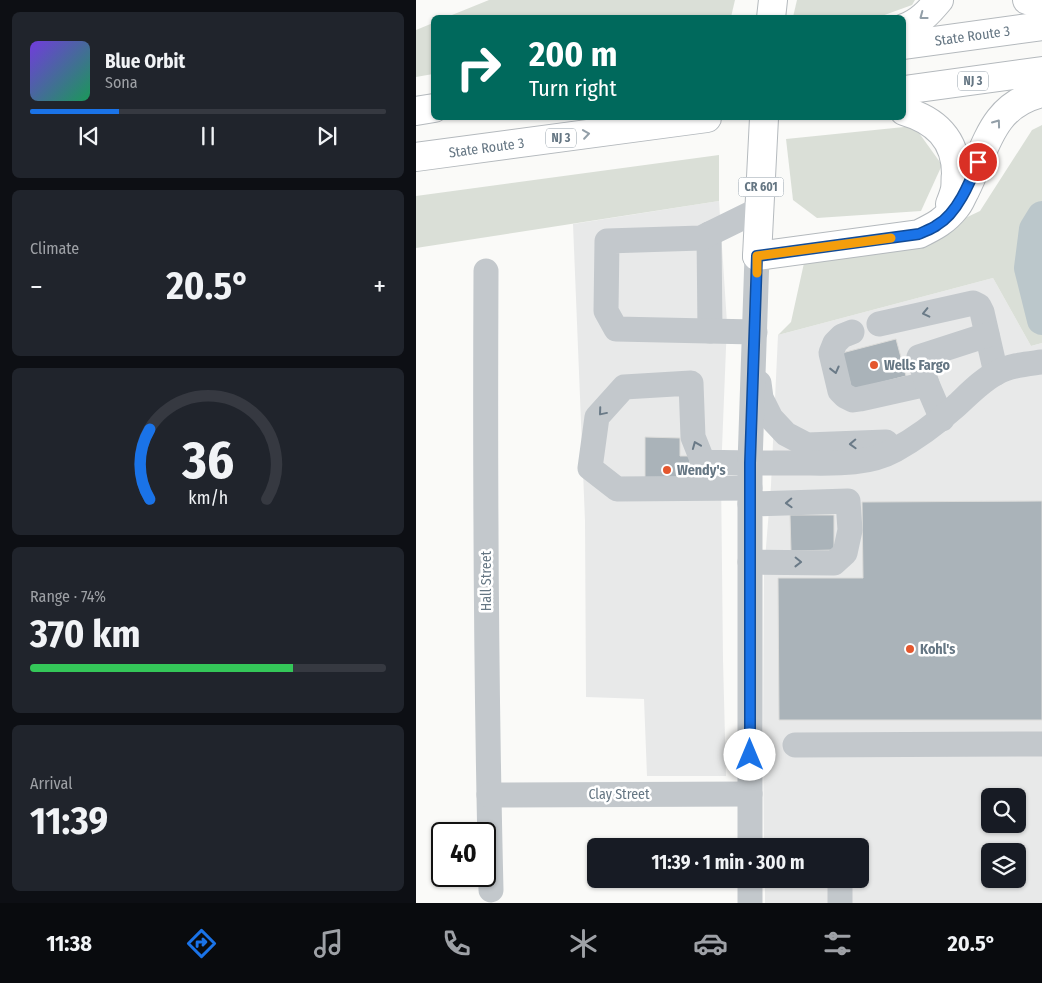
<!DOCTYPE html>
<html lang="en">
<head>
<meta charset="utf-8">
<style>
  :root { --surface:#171b24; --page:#20242c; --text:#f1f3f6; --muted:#9ea1a6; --line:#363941; --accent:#1a73e8 }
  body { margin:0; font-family:"Fira Sans Condensed",sans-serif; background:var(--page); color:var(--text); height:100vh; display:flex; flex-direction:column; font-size:19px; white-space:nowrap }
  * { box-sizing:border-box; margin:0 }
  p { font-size:16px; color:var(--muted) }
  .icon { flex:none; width:28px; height:28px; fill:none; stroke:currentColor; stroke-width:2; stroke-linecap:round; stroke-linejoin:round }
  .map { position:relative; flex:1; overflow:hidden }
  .details { display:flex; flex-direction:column; gap:12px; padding:12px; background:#0d0f14; width:416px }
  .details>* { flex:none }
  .banner { position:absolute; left:15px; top:15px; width:475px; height:105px; border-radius:8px; box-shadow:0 1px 4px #0004; background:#00695c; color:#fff; overflow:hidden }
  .buttons { position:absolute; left:565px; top:788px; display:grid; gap:10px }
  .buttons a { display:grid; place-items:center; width:45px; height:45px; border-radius:8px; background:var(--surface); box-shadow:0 1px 4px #0004; font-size:25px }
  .speed { position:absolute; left:15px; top:822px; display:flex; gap:10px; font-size:25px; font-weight:700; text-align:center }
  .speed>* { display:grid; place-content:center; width:65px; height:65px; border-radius:50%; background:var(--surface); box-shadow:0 1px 4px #0004; line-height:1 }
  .speed .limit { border:2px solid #111; border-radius:8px; background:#fff; color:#111 }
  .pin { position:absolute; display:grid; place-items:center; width:42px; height:42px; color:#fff; margin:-21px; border:2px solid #fff; border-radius:50%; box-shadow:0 1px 5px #0007 }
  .me { position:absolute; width:55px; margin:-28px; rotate:0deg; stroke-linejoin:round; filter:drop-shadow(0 0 4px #0008) }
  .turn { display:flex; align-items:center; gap:18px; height:105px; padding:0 15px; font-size:22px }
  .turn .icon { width:65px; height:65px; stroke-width:2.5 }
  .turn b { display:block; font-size:35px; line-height:42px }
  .big { font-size:38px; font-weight:700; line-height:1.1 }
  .details .tile { flex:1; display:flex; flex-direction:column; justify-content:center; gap:8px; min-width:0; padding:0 18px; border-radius:8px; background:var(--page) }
  .details .dial { align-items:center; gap:0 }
  .dial svg { height:130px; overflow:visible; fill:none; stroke:var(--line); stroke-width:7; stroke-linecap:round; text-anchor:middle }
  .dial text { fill:var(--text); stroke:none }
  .song { display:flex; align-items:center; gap:15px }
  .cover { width:60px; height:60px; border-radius:8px; background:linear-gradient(135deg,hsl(260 70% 55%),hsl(150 70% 35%)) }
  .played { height:5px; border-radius:2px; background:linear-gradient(90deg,var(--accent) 25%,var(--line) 25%) }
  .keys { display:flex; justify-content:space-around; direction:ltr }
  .heat { display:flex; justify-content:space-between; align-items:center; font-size:28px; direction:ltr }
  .charge { height:8px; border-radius:4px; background:linear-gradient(90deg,#34c759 74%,var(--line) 0) }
  .trip { position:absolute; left:171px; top:838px; width:282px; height:50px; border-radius:8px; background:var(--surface); box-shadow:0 1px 4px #0004; font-weight:700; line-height:50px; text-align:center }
  .menu { display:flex; height:80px; justify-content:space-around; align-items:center; background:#090b0e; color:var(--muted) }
  .menu .icon { width:35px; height:35px }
  .menu .selected { color:var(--accent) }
  .menu b { font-size:22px; color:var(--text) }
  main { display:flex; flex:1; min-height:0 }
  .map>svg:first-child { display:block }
</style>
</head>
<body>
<main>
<section class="details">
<div class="tile">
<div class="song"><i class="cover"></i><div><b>Blue Orbit</b><p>Sona</p></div></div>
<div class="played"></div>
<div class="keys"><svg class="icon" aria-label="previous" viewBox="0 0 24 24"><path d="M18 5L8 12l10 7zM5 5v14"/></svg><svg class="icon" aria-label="pause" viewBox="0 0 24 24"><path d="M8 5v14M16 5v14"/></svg><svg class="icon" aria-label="next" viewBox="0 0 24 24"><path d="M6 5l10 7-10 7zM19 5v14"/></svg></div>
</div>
<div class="tile"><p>Climate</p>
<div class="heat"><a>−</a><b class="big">20.5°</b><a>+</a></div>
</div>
<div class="tile dial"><svg viewBox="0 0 100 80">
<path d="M14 69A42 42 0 1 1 86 69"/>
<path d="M14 69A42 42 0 0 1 14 26" stroke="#1a73e8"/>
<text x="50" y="56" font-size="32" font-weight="700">36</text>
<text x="50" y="72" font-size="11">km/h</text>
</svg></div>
<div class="tile"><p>Range · 74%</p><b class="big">370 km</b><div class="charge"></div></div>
<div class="tile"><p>Arrival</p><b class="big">11:39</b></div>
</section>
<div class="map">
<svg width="626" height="903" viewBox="0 0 626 903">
  <rect width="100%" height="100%" fill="#fafaf8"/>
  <g fill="#e8e9e9" fill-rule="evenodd">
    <polygon points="303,201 311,323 305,473 307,660 310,776 231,776 228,699 170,697 169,521 157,224"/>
    <path d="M577,278L615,346L626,343V903H349V879H445V846H348L347,741L348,572L355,485L362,335ZM574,796H601V824H574ZM574,851H601V879H574Z"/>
  </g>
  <g fill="#dadfd7">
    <polygon points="73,0 319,0 315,17 31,17"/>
    <polygon points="381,0 499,0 496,5 463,17 377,17"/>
    <polygon points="17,23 17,74 0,77 0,30"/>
    <polygon points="626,125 626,343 615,346 577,278 362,335 375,322 388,263 509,237 564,211 616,130"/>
    <polygon points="498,126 526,165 505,211 401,218 377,200 370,139"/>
    <polygon points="303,155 303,201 0,248 0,196"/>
  </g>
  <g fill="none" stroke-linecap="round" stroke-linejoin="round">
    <polyline stroke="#bbc7cb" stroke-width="30" points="626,216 618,229 613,268 626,320"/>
  </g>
  <g fill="#aab3b9" stroke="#dcdcda">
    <polygon points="480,339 490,376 436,390 426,353"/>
    <polygon points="229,437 264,438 264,456 274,456 273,485 229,484"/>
    <polygon points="626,501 626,720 363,720 362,578 447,578 446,502"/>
    <polygon points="374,515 418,515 418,550 375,551"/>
  </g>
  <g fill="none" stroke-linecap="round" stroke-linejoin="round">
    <defs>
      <g id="major">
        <polyline points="355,18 357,0"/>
        <polyline points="341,256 348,118"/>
      </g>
      <g id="highway">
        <polyline points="611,0 626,5"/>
        <path d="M488,28C503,23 513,12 523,0"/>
        <path id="s1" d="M488,45L626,26"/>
        <polyline points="488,90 626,71"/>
        <polyline points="0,111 18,108"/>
        <path d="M488,111C519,120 540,139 540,174C539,179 540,184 539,189C538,194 536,199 534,204"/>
        <path id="s2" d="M0,157L291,118"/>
        <path d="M341,256L503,234C519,226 529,221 540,207C544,203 546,196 549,191C570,150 574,105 626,93"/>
      </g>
    </defs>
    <use href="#major" stroke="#b5babe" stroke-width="30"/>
    <use href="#highway" stroke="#b4b9bd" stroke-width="30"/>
    <g stroke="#c3c8cc" stroke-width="25">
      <polyline points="293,234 294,331"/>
      <path d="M70,271C69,478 70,684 75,890"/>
      <polyline points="463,324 557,303 563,306 566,312 580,373"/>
      <polyline points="339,332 200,329 190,311 191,241 285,238 344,209"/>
      <polyline points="436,332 426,336 419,343 415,353 424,391 429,396 437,400 444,399 511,384"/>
      <polyline points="343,383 345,398 355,418 370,434 391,445 470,442"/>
      <polyline points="526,419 511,384 503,357 571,335"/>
      <path d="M334,488L201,489L174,468L181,417L208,387L275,383L277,437L287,462C319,463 350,463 382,463C414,463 450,466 479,450C501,438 522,422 540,406C553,394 566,380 582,372C595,365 611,364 626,362"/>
      <polyline points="334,562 418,563 429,553 434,530 432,501 334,504"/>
      <polyline points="379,745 626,744"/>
      <polyline points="73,795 334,794"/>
      <polyline points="334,846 334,463 341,256"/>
      <polyline points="334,879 334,903"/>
      <polyline points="424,903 424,879"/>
    </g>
    <use href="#major" stroke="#fff" stroke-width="28"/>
    <use href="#highway" stroke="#fff" stroke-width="28"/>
  </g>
  <defs><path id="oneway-chevron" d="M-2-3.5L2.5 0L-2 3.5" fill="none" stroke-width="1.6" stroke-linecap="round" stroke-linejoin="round" transform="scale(1.25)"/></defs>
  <g stroke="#939fa8">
    <use href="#oneway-chevron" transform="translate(507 16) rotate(143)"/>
    <use href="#oneway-chevron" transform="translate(581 123) rotate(-54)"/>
    <use href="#oneway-chevron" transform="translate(170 134) rotate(-8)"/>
  </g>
  <g stroke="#6a7a87">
    <use href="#oneway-chevron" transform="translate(510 313) rotate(167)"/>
    <use href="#oneway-chevron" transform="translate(419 370) rotate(76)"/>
    <use href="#oneway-chevron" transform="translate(186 412) rotate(130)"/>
    <use href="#oneway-chevron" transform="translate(437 444) rotate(178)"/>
    <use href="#oneway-chevron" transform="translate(280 445) rotate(-112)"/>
    <use href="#oneway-chevron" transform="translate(373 503) rotate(178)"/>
    <use href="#oneway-chevron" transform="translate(382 562) rotate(1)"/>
  </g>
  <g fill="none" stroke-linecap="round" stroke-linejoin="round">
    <defs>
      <path id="route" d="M334,755V463L341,256L503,234C509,231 516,229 521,225C541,214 554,182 562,162"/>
    </defs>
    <use href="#route" stroke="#114b97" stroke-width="12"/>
    <use href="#route" stroke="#1a73e8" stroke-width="9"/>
    <polyline stroke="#f59e0b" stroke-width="9" points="341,273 341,256 475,238"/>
  </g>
  <g fill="#e4572e" stroke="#fff" stroke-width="2">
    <circle cx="458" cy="365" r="5"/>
    <circle cx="251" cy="470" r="5"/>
    <circle cx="494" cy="649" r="5"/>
  </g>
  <g text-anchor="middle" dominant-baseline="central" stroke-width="5" stroke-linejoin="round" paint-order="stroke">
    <g fill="#fff" stroke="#939fa8" stroke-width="1">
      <rect x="542" y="71.5" width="30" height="19" rx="4"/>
      <rect x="130" y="128.5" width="30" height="19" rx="4"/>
      <rect x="322.5" y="177.5" width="45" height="19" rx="4"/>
    </g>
    <g font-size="12" font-weight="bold" fill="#657683">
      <text x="557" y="81">NJ 3</text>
      <text x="145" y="138">NJ 3</text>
      <text x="345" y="187">CR 601</text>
    </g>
    <g font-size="14" fill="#657683" stroke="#fff">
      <text stroke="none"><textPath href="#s1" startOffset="69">State Route 3</textPath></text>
      <text stroke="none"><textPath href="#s2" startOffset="71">State Route 3</textPath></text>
      <text transform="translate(70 581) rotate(-90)">Hall Street</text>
      <text x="203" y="794">Clay Street</text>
    </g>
    <g font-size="14" font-weight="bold" fill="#657683" stroke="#fff" text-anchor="start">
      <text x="468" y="365">Wells Fargo</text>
      <text x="261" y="470">Wendy's</text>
      <text x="504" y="649">Kohl's</text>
    </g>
  </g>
</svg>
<div class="buttons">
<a><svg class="icon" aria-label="search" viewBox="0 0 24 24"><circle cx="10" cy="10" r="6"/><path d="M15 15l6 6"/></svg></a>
<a><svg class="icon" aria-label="layers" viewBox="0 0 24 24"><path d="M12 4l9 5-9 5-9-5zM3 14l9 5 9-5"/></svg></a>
</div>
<div class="speed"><div class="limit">40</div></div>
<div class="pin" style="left:562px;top:162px;background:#d93025"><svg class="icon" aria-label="arrive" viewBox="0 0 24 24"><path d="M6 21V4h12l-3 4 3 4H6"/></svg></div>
<svg class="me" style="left:334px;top:755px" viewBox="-20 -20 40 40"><circle r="19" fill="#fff"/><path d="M0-13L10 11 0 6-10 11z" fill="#1a73e8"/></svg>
<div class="trip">11:39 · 1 min · 300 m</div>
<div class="banner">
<div class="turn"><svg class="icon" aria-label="right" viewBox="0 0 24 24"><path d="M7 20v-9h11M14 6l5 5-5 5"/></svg><div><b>200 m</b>Turn right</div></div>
</div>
</div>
</main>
<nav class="menu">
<b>11:38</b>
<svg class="icon selected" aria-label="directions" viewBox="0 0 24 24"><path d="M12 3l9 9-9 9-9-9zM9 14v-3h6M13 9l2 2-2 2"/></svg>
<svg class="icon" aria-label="music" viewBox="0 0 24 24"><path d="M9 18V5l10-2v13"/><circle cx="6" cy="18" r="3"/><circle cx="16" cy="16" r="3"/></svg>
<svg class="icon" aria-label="phone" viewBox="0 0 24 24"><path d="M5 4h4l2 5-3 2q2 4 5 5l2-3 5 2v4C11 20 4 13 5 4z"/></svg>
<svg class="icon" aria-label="climate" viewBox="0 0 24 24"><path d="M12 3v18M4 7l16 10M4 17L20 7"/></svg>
<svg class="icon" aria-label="car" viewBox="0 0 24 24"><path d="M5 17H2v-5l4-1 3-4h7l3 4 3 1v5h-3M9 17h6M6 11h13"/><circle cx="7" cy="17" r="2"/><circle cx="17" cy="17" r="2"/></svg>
<svg class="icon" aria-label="filters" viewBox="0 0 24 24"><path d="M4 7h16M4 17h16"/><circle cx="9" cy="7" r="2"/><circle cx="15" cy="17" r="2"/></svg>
<b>20.5°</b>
</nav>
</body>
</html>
